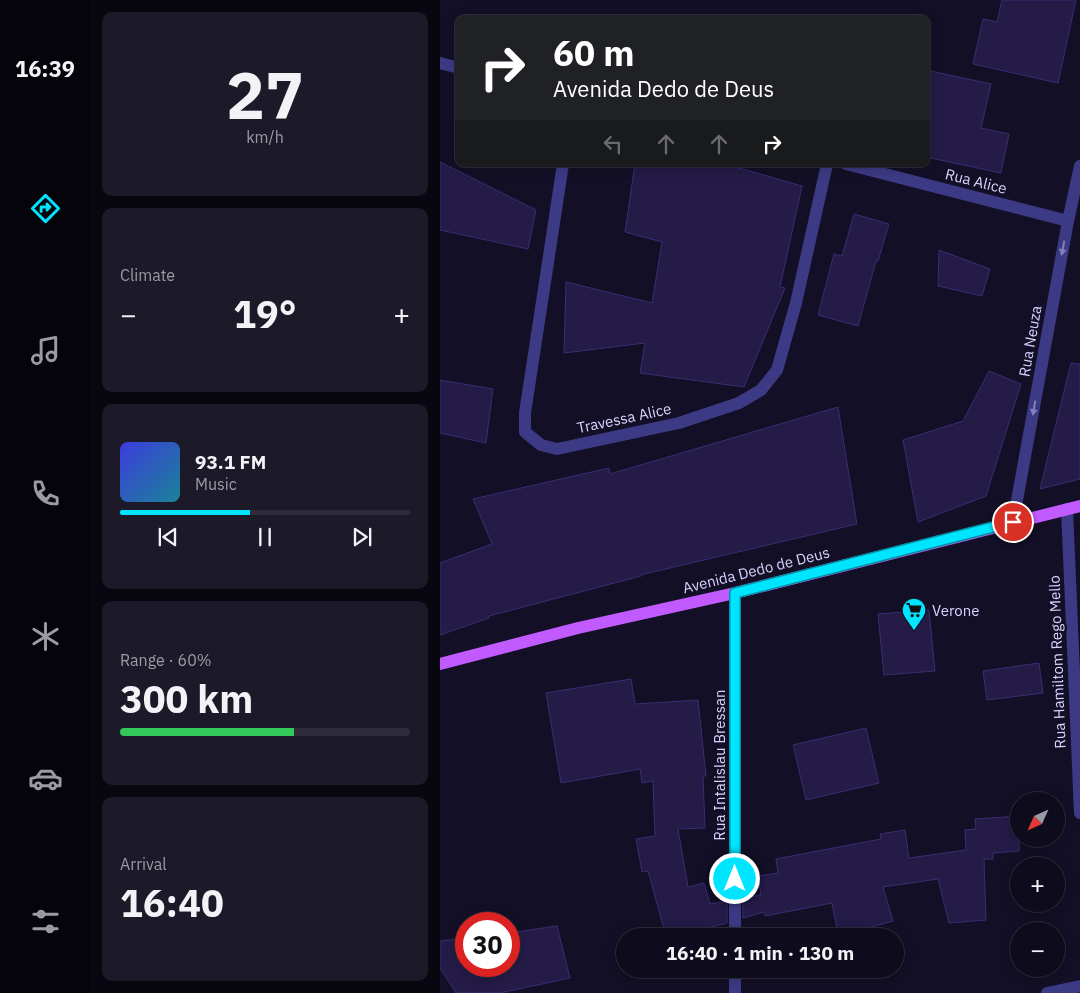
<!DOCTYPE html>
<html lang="en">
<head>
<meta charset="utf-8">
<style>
  :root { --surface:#0e0b1c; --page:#1c1929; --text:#f1f3f6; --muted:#9b9ba3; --line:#2e2b3b; --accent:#00e5ff }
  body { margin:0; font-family:"IBM Plex Sans",sans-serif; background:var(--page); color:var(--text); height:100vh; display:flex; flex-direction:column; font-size:19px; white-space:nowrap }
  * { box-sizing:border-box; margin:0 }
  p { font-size:16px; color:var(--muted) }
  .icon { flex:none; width:28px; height:28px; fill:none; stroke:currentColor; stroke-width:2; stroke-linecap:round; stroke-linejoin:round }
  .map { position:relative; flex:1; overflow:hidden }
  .drawer { display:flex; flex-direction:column; gap:12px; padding:12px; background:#08060f; width:350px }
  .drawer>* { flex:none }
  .top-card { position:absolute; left:15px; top:15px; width:475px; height:152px; border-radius:10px; box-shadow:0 2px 12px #0003,0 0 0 1px var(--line); background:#202124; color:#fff; overflow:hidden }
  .needle { width:32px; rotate:225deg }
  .buttons { position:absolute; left:570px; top:792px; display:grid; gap:10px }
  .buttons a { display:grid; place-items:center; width:55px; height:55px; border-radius:50%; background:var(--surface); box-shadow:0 2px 12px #0003,0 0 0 1px var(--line); font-size:25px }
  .speed { position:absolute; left:15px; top:912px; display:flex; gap:10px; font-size:25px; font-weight:700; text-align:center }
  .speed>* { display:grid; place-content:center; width:65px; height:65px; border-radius:50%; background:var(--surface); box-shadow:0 2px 12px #0003,0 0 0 1px var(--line); line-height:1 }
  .speed .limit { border:8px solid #d22; background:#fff; color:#111 }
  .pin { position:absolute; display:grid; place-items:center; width:42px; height:42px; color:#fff; margin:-21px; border:2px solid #fff; border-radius:50%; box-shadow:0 1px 5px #0007 }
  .me { position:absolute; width:55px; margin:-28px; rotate:0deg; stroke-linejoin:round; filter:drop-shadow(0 0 4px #0008) }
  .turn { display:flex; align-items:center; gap:18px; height:105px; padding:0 15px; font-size:22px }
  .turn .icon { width:65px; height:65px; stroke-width:2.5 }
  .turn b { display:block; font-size:35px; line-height:42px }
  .lanes { display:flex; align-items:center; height:48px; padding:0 15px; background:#0003; justify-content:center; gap:25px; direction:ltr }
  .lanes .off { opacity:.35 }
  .big { font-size:38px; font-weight:700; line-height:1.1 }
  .drawer .widget { flex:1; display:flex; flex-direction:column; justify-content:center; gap:8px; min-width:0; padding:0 18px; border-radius:10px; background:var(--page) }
  .drawer .dial { align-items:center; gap:0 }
  .dial b { font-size:65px; line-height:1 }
  .song { display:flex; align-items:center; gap:15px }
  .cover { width:60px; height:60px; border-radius:8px; background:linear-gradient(135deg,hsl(240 70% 55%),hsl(190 70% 35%)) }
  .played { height:5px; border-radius:2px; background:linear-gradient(90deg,var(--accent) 45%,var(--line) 45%) }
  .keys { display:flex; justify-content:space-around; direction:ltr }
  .heat { display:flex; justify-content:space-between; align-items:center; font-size:28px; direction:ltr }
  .charge { height:8px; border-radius:4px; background:linear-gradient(90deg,#34c759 60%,var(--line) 0) }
  .trip { position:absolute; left:176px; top:928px; width:288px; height:50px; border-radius:25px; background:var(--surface); box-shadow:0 2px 12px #0003,0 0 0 1px var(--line); font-weight:700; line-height:50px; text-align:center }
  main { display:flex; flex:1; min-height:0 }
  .tabs { display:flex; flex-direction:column; width:90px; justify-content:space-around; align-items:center; background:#06040b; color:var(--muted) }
  .tabs .icon { width:35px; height:35px }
  .tabs .active { color:var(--accent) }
  .tabs b { font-size:22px; color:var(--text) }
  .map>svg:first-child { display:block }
</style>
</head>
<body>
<main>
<nav class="tabs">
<b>16:39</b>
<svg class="icon active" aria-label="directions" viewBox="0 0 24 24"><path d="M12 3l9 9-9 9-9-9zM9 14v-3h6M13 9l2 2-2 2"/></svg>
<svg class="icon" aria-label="music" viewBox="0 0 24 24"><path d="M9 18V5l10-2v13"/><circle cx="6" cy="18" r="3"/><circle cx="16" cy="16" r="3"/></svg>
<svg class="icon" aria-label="phone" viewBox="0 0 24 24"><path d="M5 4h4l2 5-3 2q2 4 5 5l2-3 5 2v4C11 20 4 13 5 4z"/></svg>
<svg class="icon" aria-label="climate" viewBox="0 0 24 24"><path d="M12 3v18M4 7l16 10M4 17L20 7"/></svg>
<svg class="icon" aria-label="car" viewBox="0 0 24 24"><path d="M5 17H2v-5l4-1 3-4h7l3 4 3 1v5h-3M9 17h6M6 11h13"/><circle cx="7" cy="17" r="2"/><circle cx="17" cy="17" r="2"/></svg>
<svg class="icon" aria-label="filters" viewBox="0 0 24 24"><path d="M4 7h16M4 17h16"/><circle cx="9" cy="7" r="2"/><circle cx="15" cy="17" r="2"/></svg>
</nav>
<section class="drawer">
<div class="widget dial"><b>27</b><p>km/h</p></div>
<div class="widget"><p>Climate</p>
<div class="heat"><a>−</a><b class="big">19°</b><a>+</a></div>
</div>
<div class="widget">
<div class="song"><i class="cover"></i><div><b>93.1 FM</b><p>Music</p></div></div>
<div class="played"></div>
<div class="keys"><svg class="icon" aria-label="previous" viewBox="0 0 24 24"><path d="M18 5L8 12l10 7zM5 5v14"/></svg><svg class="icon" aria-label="pause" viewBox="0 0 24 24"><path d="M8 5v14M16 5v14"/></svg><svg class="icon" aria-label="next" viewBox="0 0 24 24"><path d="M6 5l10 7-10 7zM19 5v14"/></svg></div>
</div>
<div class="widget"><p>Range · 60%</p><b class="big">300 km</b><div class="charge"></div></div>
<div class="widget"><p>Arrival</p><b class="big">16:40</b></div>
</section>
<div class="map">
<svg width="640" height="993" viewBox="0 0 640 993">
  <rect width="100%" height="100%" fill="#130f26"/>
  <g fill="#241b47" stroke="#3b2d73">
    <polygon points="562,0 636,0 618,83 533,64 543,19 557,22"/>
    <polygon points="486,70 551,84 541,128 569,134 561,173 486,157"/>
    <polygon points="0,162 96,210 88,249 0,230"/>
    <polygon points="195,164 285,164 362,186 340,287 345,288 304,387 200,373 205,343 124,353 126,282 212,303 222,242 185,232"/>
    <polygon points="414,214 449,224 438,261 436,261 418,326 378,315 394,254 402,256"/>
    <polygon points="499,250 550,269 542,296 498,286"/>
    <polygon points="631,363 640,364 640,479 600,489"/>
    <polygon points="549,371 581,384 546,496 478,522 463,440 523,421"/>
    <polygon points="0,380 53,389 46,443 0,433"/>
    <polygon points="398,407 417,524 200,575 201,576 49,616 49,618 0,635 0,563 52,544 33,499 169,468 170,474"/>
    <polygon points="489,610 495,671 444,675 438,614"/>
    <polygon points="599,663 603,693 547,700 543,671"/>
    <polygon points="191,679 195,704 258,700 266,776 263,776 265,828 238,829 248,887 264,883 270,904 287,901 287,923 238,936 226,936 208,871 202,872 196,839 215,836 213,781 202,783 200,769 121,783 106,693"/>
    <polygon points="426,728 439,783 366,800 353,745"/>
    <polygon points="579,816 579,851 553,853 553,859 544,859 546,920 509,923 498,879 443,887 453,921 428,928 397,929 392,903 325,916 324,912 303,918 303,898 321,895 318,876 338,873 336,859 441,839 440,834 465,830 469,858 526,850 525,830 536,829 535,819"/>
    <polygon points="117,926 130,978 60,993 16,993 0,968 0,941 26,938 26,966 69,966 69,933"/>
  </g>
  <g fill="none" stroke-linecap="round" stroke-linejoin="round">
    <g stroke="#3d3a85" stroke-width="12">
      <polyline points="0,63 19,68"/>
      <polyline points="123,164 85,413 85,432 101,445 117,449 239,423 299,403 321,390 337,370 356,303 387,164"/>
      <polyline points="406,164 628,221"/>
      <polyline points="627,509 640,813"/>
      <polyline points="573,522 628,221 640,166"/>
      <polyline points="295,593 295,936"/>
      <polyline points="295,969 295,993"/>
      <polyline points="607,993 640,986"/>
    </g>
    <polyline stroke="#c25bff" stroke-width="12" points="0,664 138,628 295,593 640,506"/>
  </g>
  <defs><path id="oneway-solid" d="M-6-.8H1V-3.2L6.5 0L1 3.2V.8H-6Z" transform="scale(1.25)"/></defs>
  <g fill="#837fbc">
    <use href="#oneway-solid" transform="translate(623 248) rotate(100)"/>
    <use href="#oneway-solid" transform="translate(594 408) rotate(100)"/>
  </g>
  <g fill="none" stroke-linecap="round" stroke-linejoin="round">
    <defs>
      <polyline id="route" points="295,879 295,593 573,522"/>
    </defs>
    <use href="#route" stroke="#0095a6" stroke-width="12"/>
    <use href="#route" stroke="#00e5ff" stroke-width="9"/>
  </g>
  <defs>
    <symbol id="supermarket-pin" viewBox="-11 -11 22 30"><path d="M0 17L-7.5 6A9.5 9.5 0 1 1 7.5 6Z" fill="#00e5ff" stroke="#130f26"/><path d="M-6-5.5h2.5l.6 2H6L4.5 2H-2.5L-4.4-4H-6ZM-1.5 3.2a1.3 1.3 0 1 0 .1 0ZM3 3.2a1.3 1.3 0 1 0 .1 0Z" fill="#111"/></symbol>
  </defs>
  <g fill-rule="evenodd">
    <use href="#supermarket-pin" x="460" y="596" width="28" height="38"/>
  </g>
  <g text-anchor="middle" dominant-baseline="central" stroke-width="5" stroke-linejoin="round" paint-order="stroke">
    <g font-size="15" fill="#d9d4ff" stroke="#130f26">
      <text transform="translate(536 181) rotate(14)">Rua Alice</text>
      <text transform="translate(590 341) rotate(-80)">Rua Neuza</text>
      <text transform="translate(184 418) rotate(-12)">Travessa Alice</text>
      <text transform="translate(316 570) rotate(-14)">Avenida Dedo de Deus</text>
      <text transform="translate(617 662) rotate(-92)">Rua Hamiltom Rego Mello</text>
      <text transform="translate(279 765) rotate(-90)">Rua Intalislau Bressan</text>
    </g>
    <g font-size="15" fill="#d9d4ff" stroke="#130f26" text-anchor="start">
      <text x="492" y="610">Verone</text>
    </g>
  </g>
</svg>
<div class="buttons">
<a><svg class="needle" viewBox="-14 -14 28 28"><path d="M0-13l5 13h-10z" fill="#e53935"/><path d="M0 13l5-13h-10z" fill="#9b9ba3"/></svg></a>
<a>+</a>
<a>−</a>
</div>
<div class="speed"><div class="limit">30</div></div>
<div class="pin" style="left:573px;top:522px;background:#d93025"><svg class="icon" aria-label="arrive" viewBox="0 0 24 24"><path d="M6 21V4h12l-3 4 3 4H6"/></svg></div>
<svg class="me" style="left:295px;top:879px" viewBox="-20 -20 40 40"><circle r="17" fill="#00e5ff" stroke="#fff" stroke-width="3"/><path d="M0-11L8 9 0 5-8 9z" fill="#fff"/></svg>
<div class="trip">16:40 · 1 min · 130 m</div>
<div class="top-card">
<div class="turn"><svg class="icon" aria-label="right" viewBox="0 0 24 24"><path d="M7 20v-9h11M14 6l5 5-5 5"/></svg><div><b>60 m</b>Avenida Dedo de Deus</div></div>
<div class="lanes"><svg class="icon off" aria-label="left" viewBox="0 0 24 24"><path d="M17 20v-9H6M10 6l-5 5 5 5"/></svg><svg class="icon off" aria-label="ahead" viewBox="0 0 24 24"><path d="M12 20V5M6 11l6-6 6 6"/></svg><svg class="icon off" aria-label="ahead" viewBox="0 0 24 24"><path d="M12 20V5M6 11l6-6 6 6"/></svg><svg class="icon" aria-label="right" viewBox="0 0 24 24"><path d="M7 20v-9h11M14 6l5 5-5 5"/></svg></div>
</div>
</div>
</main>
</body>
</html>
